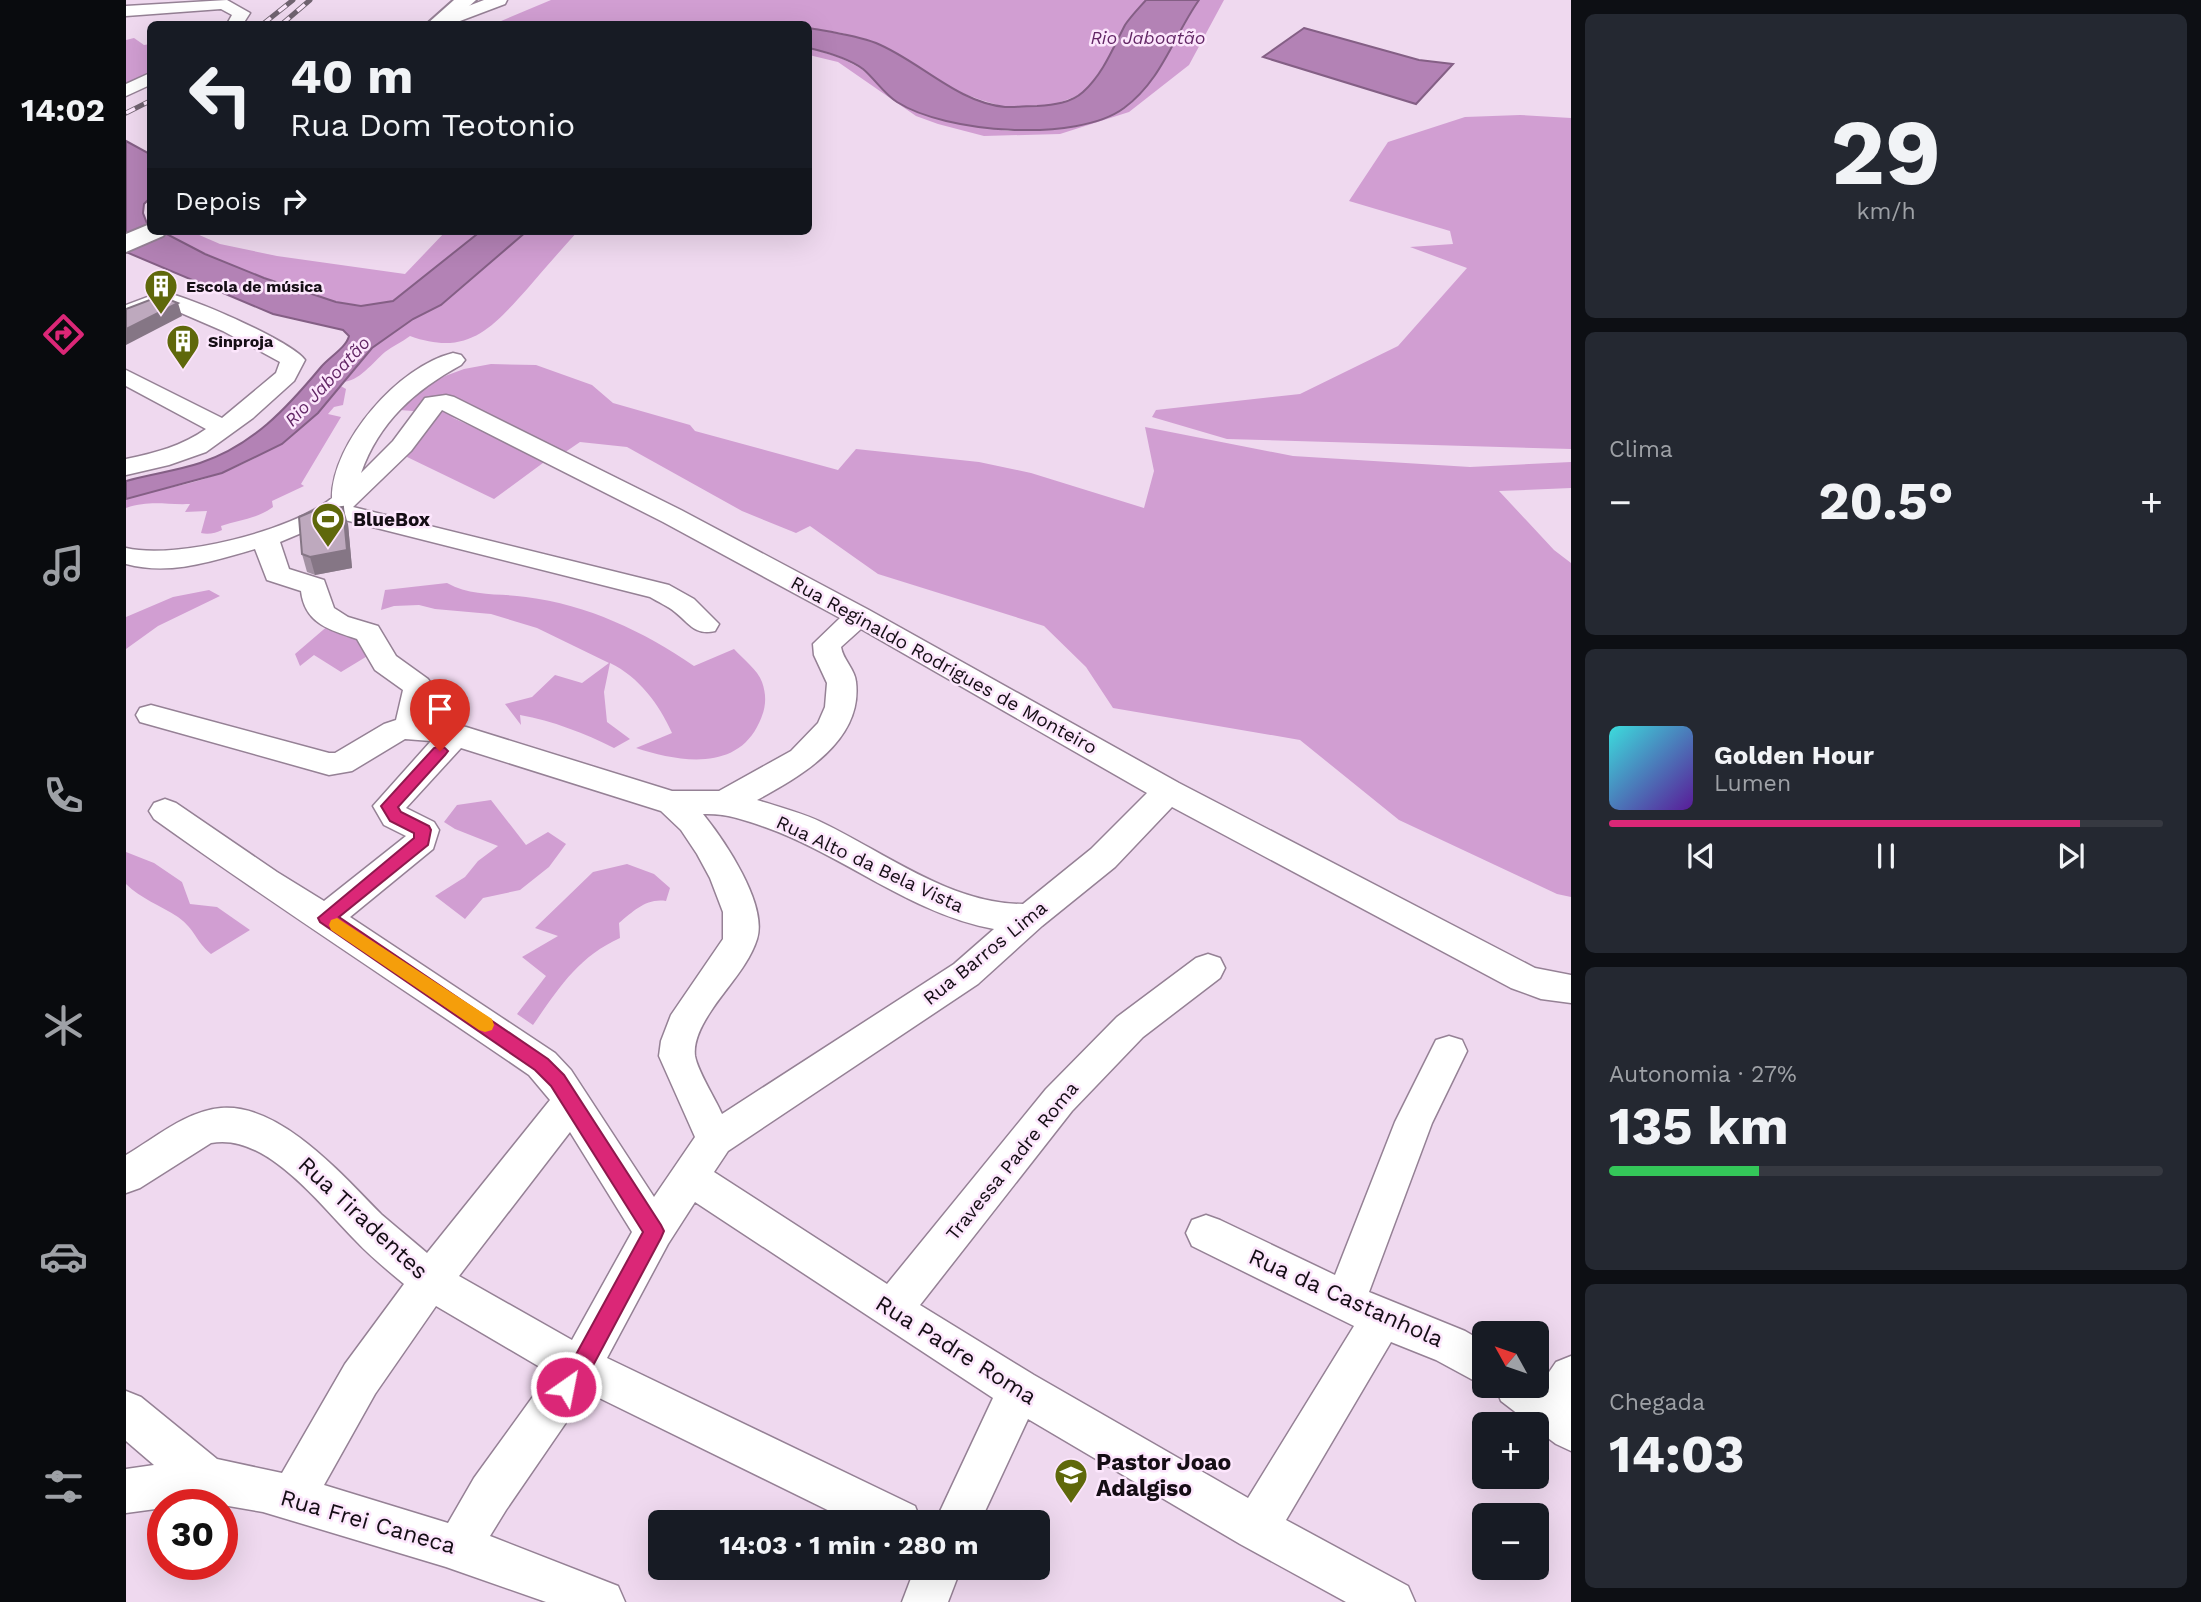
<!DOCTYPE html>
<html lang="pt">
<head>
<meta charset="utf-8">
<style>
  :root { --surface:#171b24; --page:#242831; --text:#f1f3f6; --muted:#9ea1a6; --line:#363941; --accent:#db2777 }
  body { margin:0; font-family:"Work Sans",sans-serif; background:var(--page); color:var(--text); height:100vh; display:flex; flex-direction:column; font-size:26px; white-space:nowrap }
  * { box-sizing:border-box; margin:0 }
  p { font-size:23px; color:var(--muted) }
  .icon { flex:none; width:38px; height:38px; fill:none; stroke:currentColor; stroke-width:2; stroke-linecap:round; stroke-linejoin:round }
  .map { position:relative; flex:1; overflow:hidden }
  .panel { display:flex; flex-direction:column; gap:14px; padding:14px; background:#0d0f14; width:630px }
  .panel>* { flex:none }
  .top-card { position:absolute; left:21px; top:21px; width:665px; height:214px; border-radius:10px; box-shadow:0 7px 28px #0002; background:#171b24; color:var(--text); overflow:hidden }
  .needle { width:46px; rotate:310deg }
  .controls { position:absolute; left:1346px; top:1321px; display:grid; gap:14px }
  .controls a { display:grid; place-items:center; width:77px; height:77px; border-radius:10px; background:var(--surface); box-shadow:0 7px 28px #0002; font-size:35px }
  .speed { position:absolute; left:21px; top:1489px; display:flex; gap:14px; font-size:35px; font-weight:700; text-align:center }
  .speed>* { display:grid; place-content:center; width:91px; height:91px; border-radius:50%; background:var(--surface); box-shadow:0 7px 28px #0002; line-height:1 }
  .speed .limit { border:10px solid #d22; background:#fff; color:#111 }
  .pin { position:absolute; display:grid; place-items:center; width:60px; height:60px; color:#fff; margin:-72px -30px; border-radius:50% 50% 50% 0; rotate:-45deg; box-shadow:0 0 7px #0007 }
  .pin .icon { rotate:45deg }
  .me { position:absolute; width:77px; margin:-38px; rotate:33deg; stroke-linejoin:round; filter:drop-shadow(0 0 5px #0008) }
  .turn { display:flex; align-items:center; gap:24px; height:147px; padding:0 28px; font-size:32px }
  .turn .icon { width:91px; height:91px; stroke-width:2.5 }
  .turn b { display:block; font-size:49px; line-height:60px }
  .then { display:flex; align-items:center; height:66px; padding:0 28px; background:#0003; gap:14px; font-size:26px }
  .big { font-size:52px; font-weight:700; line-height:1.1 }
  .panel .card { flex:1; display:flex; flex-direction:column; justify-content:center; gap:10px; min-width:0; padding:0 24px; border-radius:10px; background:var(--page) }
  .panel .dial { align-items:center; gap:0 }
  .dial b { font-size:91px; line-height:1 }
  .song { display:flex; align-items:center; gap:21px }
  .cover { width:84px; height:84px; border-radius:10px; background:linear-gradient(135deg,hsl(180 70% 55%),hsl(270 70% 35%)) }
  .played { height:7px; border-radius:4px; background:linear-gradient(90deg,var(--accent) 85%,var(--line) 85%) }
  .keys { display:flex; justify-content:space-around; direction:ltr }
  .heat { display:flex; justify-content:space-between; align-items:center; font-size:38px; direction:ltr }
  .charge { height:10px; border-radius:5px; background:linear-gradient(90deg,#34c759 27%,var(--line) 0) }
  .trip { position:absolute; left:522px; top:1510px; width:402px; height:70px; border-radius:10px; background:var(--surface); box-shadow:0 7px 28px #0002; font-weight:700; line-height:70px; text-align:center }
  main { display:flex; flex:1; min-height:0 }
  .tab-bar { display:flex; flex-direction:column; width:126px; justify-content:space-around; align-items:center; background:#090b0e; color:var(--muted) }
  .tab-bar .icon { width:49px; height:49px }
  .tab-bar .selected { color:var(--accent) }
  .tab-bar b { font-size:32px; color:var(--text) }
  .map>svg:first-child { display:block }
</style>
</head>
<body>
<main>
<nav class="tab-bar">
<b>14:02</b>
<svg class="icon selected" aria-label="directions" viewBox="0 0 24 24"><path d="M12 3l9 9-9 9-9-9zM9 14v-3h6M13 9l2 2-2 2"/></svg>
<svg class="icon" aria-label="music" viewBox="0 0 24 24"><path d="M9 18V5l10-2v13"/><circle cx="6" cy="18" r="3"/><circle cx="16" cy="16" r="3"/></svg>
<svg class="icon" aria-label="phone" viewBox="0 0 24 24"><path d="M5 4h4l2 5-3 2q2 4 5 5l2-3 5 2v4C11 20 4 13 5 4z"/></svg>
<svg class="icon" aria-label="climate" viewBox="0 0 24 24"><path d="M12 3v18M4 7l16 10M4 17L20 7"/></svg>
<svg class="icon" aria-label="car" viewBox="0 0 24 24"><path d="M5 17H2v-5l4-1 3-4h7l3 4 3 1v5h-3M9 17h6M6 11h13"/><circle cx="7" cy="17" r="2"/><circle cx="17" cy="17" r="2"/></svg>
<svg class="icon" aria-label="filters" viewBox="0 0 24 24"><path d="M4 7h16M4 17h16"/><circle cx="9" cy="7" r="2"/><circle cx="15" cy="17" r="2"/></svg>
</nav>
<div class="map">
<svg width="1445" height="1602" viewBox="0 0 1445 1602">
  <rect width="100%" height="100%" fill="#efd9ef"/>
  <g fill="#d19ed2">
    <polygon points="425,0 1020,0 1001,22 986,53 967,81 956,94 927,105 878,107 855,100 833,92 750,43 716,33 683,28 682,24 368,24"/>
    <polygon points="1073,0 1098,0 1063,65 1003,112 934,134 858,136 812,124 790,116 712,62 683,55 683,48 715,58 736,69 771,102 795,113 836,124 882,131 953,126 1050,39"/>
    <polygon points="8,38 18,45 24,44 24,76 0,84 0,40"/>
    <polygon points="1394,115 1445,118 1445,449 1101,439 1026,417 1030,410 1174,394 1272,346 1341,268 1284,247 1327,244 1324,231 1223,201 1262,142 1339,117"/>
    <path d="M41,231H64L94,244L151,256L279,274L320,231H355C335,249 313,265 292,282C284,288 275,297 266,301C219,323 82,256 37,232Z"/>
    <path d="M401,231H452C435,250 418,269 402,288C366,328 342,357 284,336C276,342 267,346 259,352C247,362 233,382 216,382L246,348L287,319L315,305Z"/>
    <polygon points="365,364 410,365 466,385 487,403 564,425 569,431 712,470 730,449 853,462 905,473 1018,508 1028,471 1019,427 1167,456 1344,467 1445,462 1445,488 1373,491 1428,550 1445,563 1445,897 1431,894 1273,820 1174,740 987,708 960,667 918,626 752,574 684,526 670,533 616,511 501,447 454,442 435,455 325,417 421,460 368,499 279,456 312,413 274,410 303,382 338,369"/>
    <path d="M213,385L220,389L217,405L208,407L202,414L215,417L175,484L178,486L146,501L147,507C131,519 113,520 95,526L96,530C90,533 82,535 75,533L81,511L59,512L64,504C38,505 25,500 0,508V499C26,490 53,487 78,479C137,460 176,433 213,385Z"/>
    <path d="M321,583C346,597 373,593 400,597C462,605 517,631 568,666L608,649C616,658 632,670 636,682C642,699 639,712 631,727C607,772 550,761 510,748L546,733C533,704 513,677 484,663L478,692L481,722L504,739L488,748C458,733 427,721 394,715L395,725L379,704L406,697L429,675L456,683L483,663L411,628L365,614L309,609L293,605L268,606L255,610L259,590Z"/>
    <polygon points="83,590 94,596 32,626 0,649 0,617 47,597"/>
    <polygon points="204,624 236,636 248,652 215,672 188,655 174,666 169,654"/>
    <polygon points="365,800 400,845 422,832 440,844 423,867 394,890 357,898 339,919 309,896 339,877 352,861 372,846 329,829 318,822 331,805"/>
    <path d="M0,852L28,863L56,882L64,904L91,907L124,930L85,954C69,941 70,930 52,917C34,905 15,899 0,884Z"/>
    <path d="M501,864L528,874L544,888L540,901C520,898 508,911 493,923L494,938C452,957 433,988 407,1025L391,1014L420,976L396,957L432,936L409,928L467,872Z"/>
  </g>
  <g fill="#b382b5" stroke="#845f85" stroke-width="2">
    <path d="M1020,0H1073C1047,37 1036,80 998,108C951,143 819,133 771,102C758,94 749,79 737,69C722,58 700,52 683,48V28C705,32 729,35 750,43C794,61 830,102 879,107C890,107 901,106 911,106C927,105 945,103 957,92C977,74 987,48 999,25C1005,16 1013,8 1020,0Z"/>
    <polygon points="1178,28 1293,60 1327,64 1290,104 1137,57"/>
    <path d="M0,141L24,154V198L18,204L17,213L24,231H35L79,254L138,278L210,302L235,306L267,301L355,231H401L315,305L287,319L246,348L192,413L156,444L96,473L0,499V481C24,474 50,471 74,463C126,446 161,408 195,367C203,357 220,348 223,336L217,330L147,314L0,252Z"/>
  </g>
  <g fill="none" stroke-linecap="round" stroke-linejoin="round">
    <defs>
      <g id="minor">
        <polygon points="101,0 124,13 117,24 101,24 106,15 95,9 0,16 0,6"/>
        <polygon points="358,0 381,0 379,4 326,24 304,24 306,20"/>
        <polygon points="24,73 24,85 0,96 0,84"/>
        <path d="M35,292C59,294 165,341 179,360L168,381L127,418L80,452L43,465L0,475V459C29,453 56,446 80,429L0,386V370L96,418L150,373L154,362L97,331L39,306L0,321V305Z"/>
        <path d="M327,353L335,355L339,360L335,365C289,390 253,422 235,473L267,441L299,398L320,395L328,397L555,510L743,610L1053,783L1409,968L1445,975V1003L1415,999L1385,988L1046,807L989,867L916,926L852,984L602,1151L588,1172L761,1284L920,1089L991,1017L1070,958L1082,954L1094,958L1099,968L1094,978L1017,1037L946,1111L794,1305L908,1375L1122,1498L1228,1326L1066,1246L1060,1233L1066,1220L1080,1215L1094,1220L1209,1275L1269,1122L1310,1040L1323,1036L1336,1040L1341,1051L1306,1123L1243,1292L1339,1331L1358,1342V1386L1310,1360L1265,1342L1160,1520L1282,1586L1289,1602H1220L1114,1544L902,1419L854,1522H809L867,1398L569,1202L542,1244L481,1358L789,1506L795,1522H726L461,1392L380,1510L364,1536L492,1586L499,1602H420L320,1567L137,1512L85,1503L37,1505V1508L0,1513V1469L28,1465L0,1441V1391L15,1397L91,1459L156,1473L219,1364L278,1284C261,1270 244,1256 229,1240C194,1205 140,1132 85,1143L14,1188L0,1193V1155C29,1138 60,1111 95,1108C155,1103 218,1177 256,1215C271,1228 286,1240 301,1253L424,1100L403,1075C278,989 151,907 28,819L23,811L28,803L39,799L50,803L151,872L198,901L280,836L258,825L247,806L305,741L279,739L226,771L203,775L14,722L10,715L14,708L25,705L203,753H209L258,724L270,720L277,690L249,670L231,639C204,630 179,624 175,591L141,580L129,549C87,561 44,576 0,564V548C50,560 166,531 206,498C206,442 273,366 327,353ZM316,410L537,522L714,618L687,644L688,655L701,683L699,707L692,723L665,751L593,791H546L340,727L300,719L307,686L302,679L270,656L252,626L222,617L208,608L198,580L163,569L154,542L211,518L524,597C532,602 542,606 549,612C563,623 569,636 589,631L593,624L568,599L543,585L227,507L285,451ZM735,629L1021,793L965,849L897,904C825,904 761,854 697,823C677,813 653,807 631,800C675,776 737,741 730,682C729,669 717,660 715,647ZM335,748L535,811L555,830L571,854L584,878L597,912V939L545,1015L535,1041L533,1056L569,1137L528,1197L445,1070L429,1053L224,917L307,849L313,830L308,822L280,808ZM577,814C600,813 619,820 639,827C718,855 785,914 868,929L828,964L596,1114C589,1098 572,1072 569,1056C567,1040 577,1023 585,1011C600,988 623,965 631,939C642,904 598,840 577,814ZM444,1132L506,1232L446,1340L333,1276ZM310,1306L424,1373L348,1478L322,1523L198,1485L249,1394Z"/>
        <polygon points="1445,1356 1445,1451 1430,1444 1410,1429 1410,1424 1405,1424 1375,1401 1369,1386 1410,1386 1410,1375 1417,1381 1430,1362"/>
        <polygon points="789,1568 835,1568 822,1602 776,1602"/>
      </g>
      <g id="major">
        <polygon points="328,0 350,0 323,24 301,24"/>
        <polygon points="24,224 24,231 41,231 37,236 0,252 0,234"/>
      </g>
    </defs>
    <use href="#minor" stroke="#958195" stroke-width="3"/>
    <use href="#major" stroke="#958195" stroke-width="4"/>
    <use href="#minor" fill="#fff" fill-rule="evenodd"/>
    <use href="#major" fill="#fff" fill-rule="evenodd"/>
    <defs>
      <g id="rail">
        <polyline points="137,24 167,0"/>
        <polyline points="156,24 184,0"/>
        <polyline points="0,113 24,101"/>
      </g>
    </defs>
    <use href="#rail" stroke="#706370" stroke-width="5"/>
    <use href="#rail" stroke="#fce6fc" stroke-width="3.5" stroke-dasharray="10" stroke-linecap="butt"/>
  </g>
  <polygon fill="#a391a3" points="222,524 226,568 189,575 181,572 176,554"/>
  <g fill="#857685">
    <polygon points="52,303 56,316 0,345 0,329"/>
    <polygon points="217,507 222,524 226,568 189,575 184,557"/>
  </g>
  <g fill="#bea9be" stroke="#857685" stroke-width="2">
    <polygon points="34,296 52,303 0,329 0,309"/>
    <polygon points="217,507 221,550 184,557 176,554 173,517 187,511"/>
  </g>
  <polygon fill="#db2777" stroke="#8e194d" stroke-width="2" points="314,746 319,748 322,751 319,755 272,807 275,812 303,826 305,830 302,845 213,917 422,1059 438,1075 535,1225 538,1231 535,1238 462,1375 448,1394 440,1397 433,1394 430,1387 447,1360 517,1232 425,1086 409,1070 194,922 192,918 288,838 288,833 264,821 255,806 308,748"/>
  <polygon fill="#f59e0b" points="211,918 366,1019 368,1025 366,1030 359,1032 353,1030 205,930 203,925 205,920"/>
  <defs>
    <symbol id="building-pin" viewBox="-11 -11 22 30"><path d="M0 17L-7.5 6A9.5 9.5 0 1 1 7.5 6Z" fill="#5f680b" stroke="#fce6fc"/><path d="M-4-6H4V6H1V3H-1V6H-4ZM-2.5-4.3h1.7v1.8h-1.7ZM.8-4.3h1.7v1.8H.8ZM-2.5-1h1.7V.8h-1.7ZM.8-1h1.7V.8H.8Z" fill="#fff"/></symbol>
    <symbol id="stadium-pin" viewBox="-11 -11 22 30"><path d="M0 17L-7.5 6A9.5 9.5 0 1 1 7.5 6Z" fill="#5f680b" stroke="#fce6fc"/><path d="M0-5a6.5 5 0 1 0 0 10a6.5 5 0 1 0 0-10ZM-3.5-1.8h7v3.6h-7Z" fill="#fff"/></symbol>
    <symbol id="school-pin" viewBox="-11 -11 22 30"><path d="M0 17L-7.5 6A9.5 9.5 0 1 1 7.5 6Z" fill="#5f680b" stroke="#fce6fc"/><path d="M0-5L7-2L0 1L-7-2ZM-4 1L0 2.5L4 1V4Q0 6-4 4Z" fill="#fff"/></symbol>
  </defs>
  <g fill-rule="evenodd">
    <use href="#building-pin" x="16" y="267" width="38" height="52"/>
    <use href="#building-pin" x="38" y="322" width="38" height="52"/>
    <use href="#stadium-pin" x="183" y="500" width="38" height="52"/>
    <use href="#school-pin" x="926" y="1456" width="38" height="52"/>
  </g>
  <g text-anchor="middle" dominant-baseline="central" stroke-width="5" stroke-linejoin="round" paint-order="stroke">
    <g font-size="16" font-weight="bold" fill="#150e15" stroke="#fce6fc" text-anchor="start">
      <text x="60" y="286">Escola de música</text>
      <text x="82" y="341">Sinproja</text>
    </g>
    <g font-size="18" font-style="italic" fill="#622665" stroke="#fce6fc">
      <text x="1022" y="37">Rio Jaboatão</text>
      <text transform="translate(201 381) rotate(-47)">Rio Jaboatão</text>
    </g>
    <g font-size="19" font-weight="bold" fill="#150e15" stroke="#fce6fc" text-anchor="start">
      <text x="227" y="519">BlueBox</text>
    </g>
    <g font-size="19" fill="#150e15" stroke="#fce6fc">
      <text transform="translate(818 665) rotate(29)">Rua Reginaldo Rodrigues de Monteiro</text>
      <text transform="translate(744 864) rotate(25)">Rua Alto da Bela Vista</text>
      <text transform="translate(859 953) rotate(-39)">Rua Barros Lima</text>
      <text transform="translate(886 1161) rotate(-51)">Travessa Padre Roma</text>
    </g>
    <g font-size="23" fill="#150e15" stroke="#fce6fc">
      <text transform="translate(237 1218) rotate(43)">Rua Tiradentes</text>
      <text transform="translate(1220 1298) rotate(24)">Rua da Castanhola</text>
      <text transform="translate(830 1350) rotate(32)">Rua Padre Roma</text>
      <text transform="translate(242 1522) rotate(16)">Rua Frei Caneca</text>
    </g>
    <g font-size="23" font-weight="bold" fill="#150e15" stroke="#fce6fc" text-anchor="start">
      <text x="970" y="1462">Pastor Joao<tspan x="970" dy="26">Adalgiso</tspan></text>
    </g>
  </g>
</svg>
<div class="controls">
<a><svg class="needle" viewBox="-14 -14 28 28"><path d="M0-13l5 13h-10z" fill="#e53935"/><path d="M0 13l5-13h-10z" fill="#9ea1a6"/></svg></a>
<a>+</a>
<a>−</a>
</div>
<div class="speed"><div class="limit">30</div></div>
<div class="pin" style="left:314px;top:751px;background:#d93025"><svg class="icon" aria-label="arrive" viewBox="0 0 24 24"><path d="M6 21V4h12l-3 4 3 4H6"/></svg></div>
<svg class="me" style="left:440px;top:1387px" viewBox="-20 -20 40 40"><circle r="17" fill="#db2777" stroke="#fff" stroke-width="3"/><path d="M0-11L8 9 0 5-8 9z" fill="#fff"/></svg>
<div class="trip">14:03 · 1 min · 280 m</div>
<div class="top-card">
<div class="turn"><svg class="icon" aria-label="left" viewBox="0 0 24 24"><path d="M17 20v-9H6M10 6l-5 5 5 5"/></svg><div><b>40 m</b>Rua Dom Teotonio</div></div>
<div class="then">Depois<svg class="icon" aria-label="right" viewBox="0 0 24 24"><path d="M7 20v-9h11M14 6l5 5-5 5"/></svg></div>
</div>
</div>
<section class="panel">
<div class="card dial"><b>29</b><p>km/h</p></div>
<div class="card"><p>Clima</p>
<div class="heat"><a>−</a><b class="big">20.5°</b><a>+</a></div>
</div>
<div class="card">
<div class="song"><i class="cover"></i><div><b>Golden Hour</b><p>Lumen</p></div></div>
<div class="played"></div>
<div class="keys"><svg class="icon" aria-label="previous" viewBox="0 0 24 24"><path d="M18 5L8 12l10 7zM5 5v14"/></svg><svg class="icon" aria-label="pause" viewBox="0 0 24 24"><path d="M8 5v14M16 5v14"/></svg><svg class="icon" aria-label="next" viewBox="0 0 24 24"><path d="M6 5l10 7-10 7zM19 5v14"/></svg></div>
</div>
<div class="card"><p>Autonomia · 27%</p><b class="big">135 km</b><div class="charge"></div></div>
<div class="card"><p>Chegada</p><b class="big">14:03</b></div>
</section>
</main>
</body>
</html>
